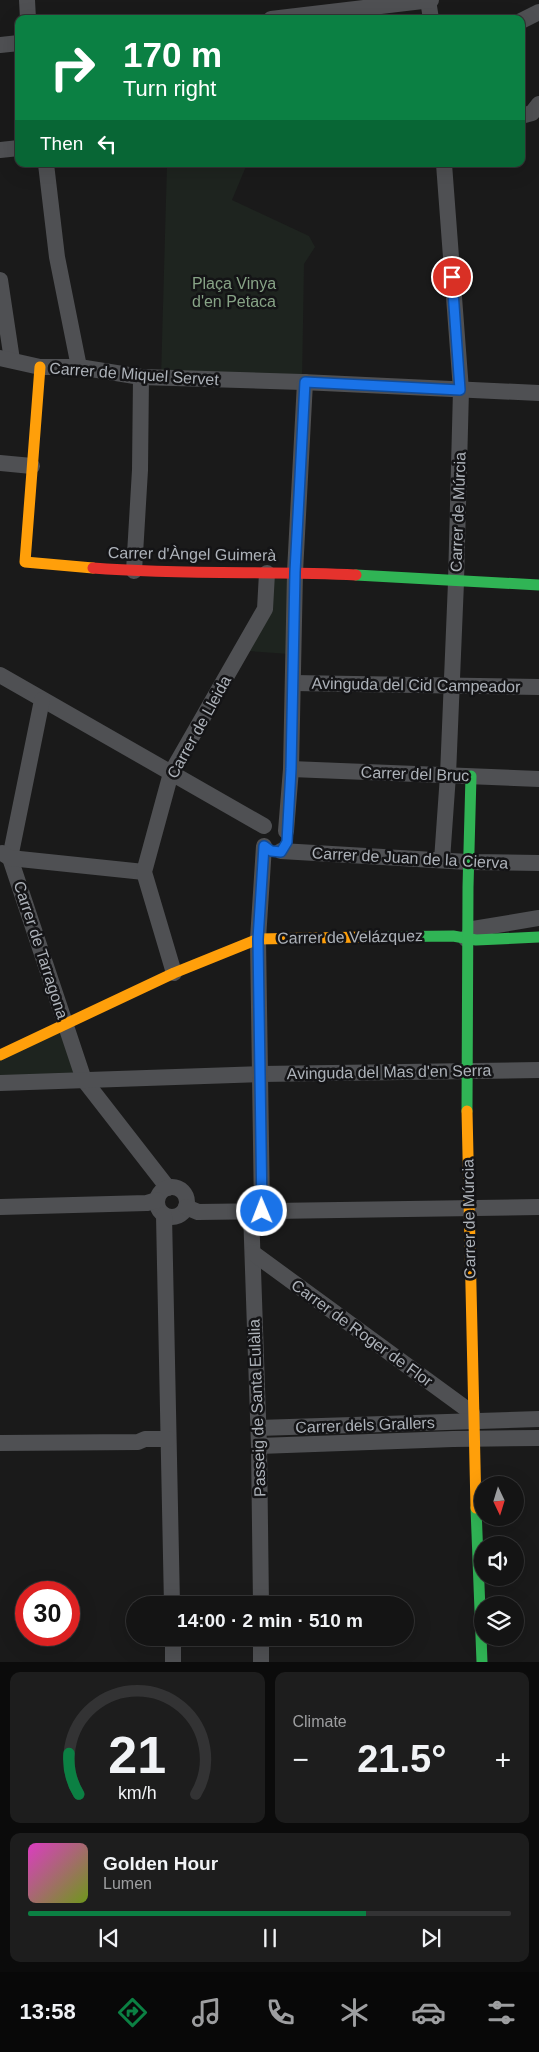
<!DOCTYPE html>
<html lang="en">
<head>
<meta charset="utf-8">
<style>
  :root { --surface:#141414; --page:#1d1d1d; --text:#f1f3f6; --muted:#9d9ea0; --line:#333334; --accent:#0b8043 }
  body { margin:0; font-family:Arial,sans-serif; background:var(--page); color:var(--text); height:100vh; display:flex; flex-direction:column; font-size:19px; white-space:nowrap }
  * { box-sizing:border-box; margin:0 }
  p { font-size:16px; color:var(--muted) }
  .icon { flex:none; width:28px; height:28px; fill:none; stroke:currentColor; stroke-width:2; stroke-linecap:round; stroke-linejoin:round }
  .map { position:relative; height:1662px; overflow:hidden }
  .panel { display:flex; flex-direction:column; gap:10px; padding:10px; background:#0b0b0b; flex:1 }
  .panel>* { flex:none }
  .guide { position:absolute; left:15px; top:15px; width:510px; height:152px; border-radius:10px; box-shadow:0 5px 20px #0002,0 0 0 1px var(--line); background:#0b8043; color:#fff; overflow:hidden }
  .needle { width:32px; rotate:176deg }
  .buttons { position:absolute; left:474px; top:1476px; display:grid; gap:10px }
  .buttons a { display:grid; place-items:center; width:50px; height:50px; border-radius:50%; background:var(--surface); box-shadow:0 5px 20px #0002,0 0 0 1px var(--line); font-size:25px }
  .speed { position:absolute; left:15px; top:1581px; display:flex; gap:10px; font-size:25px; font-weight:700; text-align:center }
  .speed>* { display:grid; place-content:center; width:65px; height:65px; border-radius:50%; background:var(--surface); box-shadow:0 5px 20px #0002,0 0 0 1px var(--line); line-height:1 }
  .speed .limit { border:8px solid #d22; background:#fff; color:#111 }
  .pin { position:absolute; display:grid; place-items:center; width:42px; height:42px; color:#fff; margin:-21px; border:2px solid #fff; border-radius:50%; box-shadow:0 1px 5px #0007 }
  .me { position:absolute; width:55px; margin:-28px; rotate:359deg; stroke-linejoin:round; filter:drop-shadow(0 0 4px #0008) }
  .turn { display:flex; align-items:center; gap:18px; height:105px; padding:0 25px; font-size:22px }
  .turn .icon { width:65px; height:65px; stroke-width:2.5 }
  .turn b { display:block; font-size:35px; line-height:42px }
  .then { display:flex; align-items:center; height:48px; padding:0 25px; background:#0003; gap:10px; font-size:19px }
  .big { font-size:38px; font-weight:600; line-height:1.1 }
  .panel .card { flex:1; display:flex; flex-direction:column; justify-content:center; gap:8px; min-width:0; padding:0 18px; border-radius:10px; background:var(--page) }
  .panel .dial { align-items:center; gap:0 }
  .dial svg { height:130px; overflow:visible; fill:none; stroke:var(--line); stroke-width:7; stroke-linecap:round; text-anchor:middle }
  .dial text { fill:var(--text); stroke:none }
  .song { display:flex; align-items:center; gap:15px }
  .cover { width:60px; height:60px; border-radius:8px; background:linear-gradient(135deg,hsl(310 70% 55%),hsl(80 70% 35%)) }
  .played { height:5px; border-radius:2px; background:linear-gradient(90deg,var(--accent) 70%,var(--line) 70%) }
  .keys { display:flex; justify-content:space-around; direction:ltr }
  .heat { display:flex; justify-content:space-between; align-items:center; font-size:28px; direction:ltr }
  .panel .tiles { flex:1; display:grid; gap:10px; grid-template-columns:1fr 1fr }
  .card:last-child { grid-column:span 2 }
  .trip { position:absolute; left:126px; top:1596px; width:288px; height:50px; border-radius:25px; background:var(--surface); box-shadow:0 5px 20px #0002,0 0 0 1px var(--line); font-weight:600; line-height:50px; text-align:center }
  .dock { display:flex; height:80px; justify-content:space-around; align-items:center; background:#080808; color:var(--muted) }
  .dock .icon { width:35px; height:35px }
  .dock .active { color:var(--accent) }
  .dock b { font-size:22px; color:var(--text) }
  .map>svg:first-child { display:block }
</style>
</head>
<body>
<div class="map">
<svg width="539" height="1662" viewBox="0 0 539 1662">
  <rect width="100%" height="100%" fill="#1a1a1a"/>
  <g fill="#1e241f">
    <polygon points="167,164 247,164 232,200 309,236 315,247 304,264 302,382 161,378"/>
    <polygon points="272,578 291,580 289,654 249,651"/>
    <polygon points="66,1024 84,1080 0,1083 0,1055"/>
  </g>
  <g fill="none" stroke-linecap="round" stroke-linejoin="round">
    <g stroke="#4f5053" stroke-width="16">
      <polyline points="27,0 28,19"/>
      <polyline points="428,0 431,19"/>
      <polyline points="271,19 431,0"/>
      <polyline points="521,21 539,12"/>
      <polyline points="0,45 19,43"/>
      <polyline points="521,116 532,113 539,104"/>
      <polyline points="0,150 19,148"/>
      <polyline points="46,164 57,257 79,367"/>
      <polyline points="0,280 12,360"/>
      <polyline points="0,358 40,367 79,367 141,377 302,382 539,393"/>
      <polyline points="0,463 32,466"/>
      <polyline points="134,571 140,470 141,377"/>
      <polyline points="0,675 264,826"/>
      <polyline points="293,683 539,687"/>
      <polyline points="42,700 10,858 84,1080 168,1188"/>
      <polyline points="291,769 539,779"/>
      <polyline points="286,831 291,769 295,572 305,382"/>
      <polyline points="281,851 468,862 539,863"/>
      <polyline points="2,853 10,858 144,872"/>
      <polyline points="442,860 448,775 456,582 461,390 444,164"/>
      <polyline points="466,939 473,929 539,918"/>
      <polyline points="174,973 144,872 171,773 265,609 267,573"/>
      <polyline points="0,1083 261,1074 539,1070"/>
      <circle cx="172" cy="1202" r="15"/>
      <polyline points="0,1207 147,1203 157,1200"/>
      <polyline points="186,1207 198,1212 539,1207"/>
      <polyline points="251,1211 259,1446 261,1605"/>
      <polyline points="262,1211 258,939 264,846"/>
      <polyline points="164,1215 172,1605"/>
      <polyline points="253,1253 472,1413"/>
      <polyline points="258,1428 539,1419"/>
      <polyline points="0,1443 138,1442 145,1439 168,1439"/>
      <polyline points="259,1446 453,1439 539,1438"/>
      <polyline points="173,1638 173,1662"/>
      <polyline points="261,1638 261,1662"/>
    </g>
    <g stroke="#30b455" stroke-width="11">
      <polyline points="356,575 539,585"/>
      <polyline points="365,937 453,936 476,940 539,937"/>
      <polyline points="467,1111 468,887 471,776"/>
      <polyline points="476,1508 482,1662"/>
    </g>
    <g stroke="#ff9f0a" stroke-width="11">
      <polyline points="40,367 25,562 93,568"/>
      <polyline points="0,1055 174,973 258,939 365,937"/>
      <polyline points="467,1111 476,1508"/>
    </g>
    <path stroke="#e5322d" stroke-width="11" d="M93,568C181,575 269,571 356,575"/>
  </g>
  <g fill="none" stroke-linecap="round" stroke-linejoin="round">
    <defs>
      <polyline id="route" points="262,1211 258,939 264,846 271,851 281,852 287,842 291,769 295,572 305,382 460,390 452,277"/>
    </defs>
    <use href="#route" stroke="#114b97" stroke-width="12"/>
    <use href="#route" stroke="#1a73e8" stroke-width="9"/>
  </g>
  <g text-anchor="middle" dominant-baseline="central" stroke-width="5" stroke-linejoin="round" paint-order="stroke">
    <g font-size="16" fill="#87a386" stroke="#141416">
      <text x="234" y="283">Plaça Vinya<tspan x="234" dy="18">d'en Petaca</tspan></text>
    </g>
    <g font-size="16" fill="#adb2b9" stroke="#141416">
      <text transform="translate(134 374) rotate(4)">Carrer de Miquel Servet</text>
      <text transform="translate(458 512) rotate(-88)">Carrer de Múrcia</text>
      <text transform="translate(192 554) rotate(1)">Carrer d'Àngel Guimerà</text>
      <text transform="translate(416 685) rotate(1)">Avinguda del Cid Campeador</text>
      <text transform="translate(199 727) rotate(-61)">Carrer de Lleida</text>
      <text transform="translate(415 774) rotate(2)">Carrer del Bruc</text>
      <text transform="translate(410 858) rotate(3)">Carrer de Juan de la Cierva</text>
      <text transform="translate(350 937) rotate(-1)">Carrer de Velázquez</text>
      <text transform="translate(41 950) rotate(72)">Carrer de Tarragona</text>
      <text transform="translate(389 1072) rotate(-1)">Avinguda del Mas d'en Serra</text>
      <text transform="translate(469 1219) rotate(-91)">Carrer de Múrcia</text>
      <text transform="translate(362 1333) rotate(36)">Carrer de Roger de Flor</text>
      <text transform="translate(257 1408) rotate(-92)">Passeig de Santa Eulàlia</text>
      <text transform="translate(365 1425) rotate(-2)">Carrer dels Grallers</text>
    </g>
  </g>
</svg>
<div class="buttons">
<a><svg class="needle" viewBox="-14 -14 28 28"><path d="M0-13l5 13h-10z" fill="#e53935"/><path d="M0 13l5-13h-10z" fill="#9d9ea0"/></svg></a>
<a><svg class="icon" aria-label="sound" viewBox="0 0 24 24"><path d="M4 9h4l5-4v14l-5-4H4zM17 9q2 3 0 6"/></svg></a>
<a><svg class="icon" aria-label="layers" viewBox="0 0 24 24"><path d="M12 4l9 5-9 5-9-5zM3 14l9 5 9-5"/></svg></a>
</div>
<div class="speed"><div class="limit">30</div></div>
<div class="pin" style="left:452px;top:277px;background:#d93025"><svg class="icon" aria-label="arrive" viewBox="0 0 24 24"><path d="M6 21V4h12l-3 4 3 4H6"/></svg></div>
<svg class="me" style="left:262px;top:1211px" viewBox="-20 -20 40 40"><circle r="17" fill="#1a73e8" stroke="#fff" stroke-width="3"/><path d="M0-11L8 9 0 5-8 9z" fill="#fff"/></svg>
<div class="trip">14:00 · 2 min · 510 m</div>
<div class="guide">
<div class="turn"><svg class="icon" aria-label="right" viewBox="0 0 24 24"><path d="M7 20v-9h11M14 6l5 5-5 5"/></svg><div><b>170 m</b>Turn right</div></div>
<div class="then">Then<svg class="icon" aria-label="left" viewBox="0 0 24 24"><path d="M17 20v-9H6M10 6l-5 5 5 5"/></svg></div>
</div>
</div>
<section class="panel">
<div class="tiles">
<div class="card dial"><svg viewBox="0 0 100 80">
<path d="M14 69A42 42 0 1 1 86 69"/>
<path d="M14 69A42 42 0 0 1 8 44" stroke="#0b8043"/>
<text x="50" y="56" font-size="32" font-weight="700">21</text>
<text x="50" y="72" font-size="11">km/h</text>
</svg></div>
<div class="card"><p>Climate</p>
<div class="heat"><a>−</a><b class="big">21.5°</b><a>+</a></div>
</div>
<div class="card">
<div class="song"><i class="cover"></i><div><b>Golden Hour</b><p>Lumen</p></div></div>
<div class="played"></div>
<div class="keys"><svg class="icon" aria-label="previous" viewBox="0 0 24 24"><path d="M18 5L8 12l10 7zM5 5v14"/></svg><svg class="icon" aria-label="pause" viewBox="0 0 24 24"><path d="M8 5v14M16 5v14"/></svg><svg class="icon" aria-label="next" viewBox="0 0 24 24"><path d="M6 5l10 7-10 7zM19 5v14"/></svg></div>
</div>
</div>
</section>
<nav class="dock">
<b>13:58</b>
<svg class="icon active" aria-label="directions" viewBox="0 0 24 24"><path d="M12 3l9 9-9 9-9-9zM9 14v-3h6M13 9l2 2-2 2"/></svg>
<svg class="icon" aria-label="music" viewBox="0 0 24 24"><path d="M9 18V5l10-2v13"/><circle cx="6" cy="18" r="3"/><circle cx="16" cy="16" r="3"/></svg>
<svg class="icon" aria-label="phone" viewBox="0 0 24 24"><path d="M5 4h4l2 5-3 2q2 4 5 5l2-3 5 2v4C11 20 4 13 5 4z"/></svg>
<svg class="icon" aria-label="climate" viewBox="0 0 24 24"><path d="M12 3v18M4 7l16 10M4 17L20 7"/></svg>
<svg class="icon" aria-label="car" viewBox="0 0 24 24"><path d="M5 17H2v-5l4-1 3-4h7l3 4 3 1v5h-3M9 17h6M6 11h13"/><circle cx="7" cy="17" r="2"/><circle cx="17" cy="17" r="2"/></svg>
<svg class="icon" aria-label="filters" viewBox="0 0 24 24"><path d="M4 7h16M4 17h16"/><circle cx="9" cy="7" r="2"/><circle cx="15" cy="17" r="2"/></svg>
</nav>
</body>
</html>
